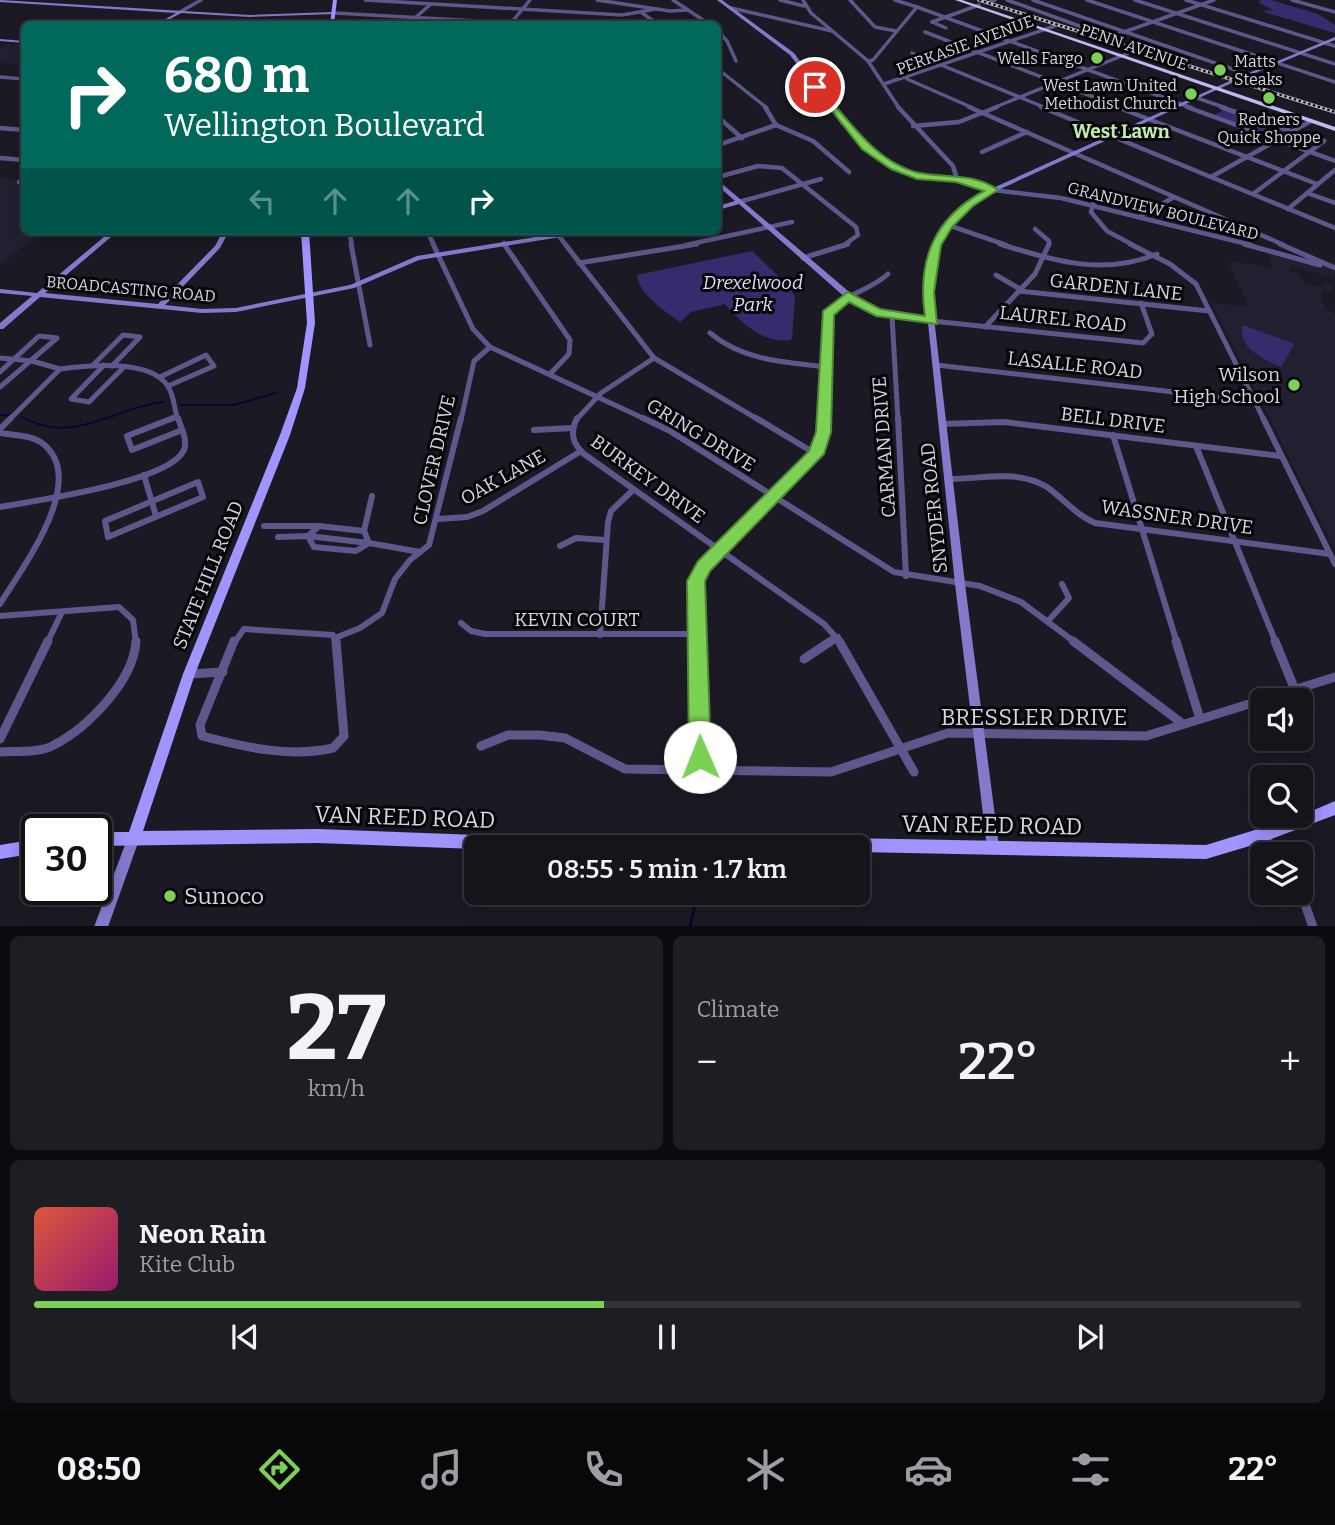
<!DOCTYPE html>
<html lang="en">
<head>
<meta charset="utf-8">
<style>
  :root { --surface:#14141b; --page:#1d1d24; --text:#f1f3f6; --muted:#9d9ea3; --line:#33333a; --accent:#7cd155 }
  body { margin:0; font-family:Bitter,serif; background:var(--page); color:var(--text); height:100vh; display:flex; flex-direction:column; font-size:26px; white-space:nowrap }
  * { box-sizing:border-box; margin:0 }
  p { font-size:23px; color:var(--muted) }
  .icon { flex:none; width:38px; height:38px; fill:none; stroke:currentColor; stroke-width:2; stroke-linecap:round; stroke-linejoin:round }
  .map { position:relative; height:926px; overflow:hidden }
  .side { display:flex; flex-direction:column; gap:10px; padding:10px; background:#0b0b0f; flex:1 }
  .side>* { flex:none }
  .hud { position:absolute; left:21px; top:21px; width:700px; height:214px; border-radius:10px; box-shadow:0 4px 18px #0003,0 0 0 2px var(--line); background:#00695c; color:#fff; overflow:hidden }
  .controls { position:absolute; left:1250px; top:688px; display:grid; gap:14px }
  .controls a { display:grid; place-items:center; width:63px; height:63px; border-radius:10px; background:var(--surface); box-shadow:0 4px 18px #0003,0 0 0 2px var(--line); font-size:35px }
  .speed { position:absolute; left:21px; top:814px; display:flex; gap:14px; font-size:35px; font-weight:700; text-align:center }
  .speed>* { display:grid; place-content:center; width:91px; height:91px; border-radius:50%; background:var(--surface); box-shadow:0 4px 18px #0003,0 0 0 2px var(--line); line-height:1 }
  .speed .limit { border:4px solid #111; border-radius:10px; background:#fff; color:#111 }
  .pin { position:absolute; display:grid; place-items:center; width:60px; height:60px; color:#fff; margin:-30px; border:4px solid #fff; border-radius:50%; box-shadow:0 2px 7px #0007 }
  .me { position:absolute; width:77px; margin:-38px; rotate:359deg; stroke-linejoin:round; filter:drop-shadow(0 0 5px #0008) }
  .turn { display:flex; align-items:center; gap:24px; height:147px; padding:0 28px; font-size:32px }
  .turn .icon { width:91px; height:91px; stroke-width:2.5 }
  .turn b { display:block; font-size:49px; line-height:60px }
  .lanes { display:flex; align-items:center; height:66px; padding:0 28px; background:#0003; justify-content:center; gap:35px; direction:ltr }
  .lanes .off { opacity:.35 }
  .big { font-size:52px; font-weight:600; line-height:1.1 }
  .side .tile { flex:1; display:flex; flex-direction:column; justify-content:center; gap:10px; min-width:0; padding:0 24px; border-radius:10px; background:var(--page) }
  .side .dial { align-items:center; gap:0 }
  .dial b { font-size:91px; line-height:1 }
  .song { display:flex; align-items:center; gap:21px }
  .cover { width:84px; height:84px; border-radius:10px; background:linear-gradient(135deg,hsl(10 70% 55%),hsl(320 70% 35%)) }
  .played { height:7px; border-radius:4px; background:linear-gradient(90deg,var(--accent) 45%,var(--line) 45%) }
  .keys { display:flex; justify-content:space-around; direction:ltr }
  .heat { display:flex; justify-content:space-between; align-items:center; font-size:38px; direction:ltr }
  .side .tiles { flex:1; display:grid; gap:10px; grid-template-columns:1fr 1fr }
  .tile:last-child { grid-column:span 2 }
  .trip { position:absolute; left:464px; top:835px; width:406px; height:70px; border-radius:10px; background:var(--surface); box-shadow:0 4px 18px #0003,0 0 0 2px var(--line); font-weight:600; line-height:70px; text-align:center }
  .menu { display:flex; height:112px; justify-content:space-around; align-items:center; background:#08080b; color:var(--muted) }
  .menu .icon { width:49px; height:49px }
  .menu .selected { color:var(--accent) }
  .menu b { font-size:32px; color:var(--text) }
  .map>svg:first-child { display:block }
</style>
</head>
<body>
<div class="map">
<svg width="1335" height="927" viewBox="0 0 1335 927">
  <rect width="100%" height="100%" fill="#1b1a24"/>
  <g fill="#212030">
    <polygon points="8,44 24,45 24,65 0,63 0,48"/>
    <polygon points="0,178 24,180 24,231 45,231 0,264"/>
    <polygon points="1266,252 1320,267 1335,262 1334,278 1292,266 1289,271 1301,275 1301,281 1322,287 1323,282 1333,285 1331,293 1323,291 1321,302 1325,304 1324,309 1335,313 1335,549 1212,303 1249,307 1228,261 1274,268"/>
  </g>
  <g fill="#372b6e">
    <polygon points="1260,0 1271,0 1318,14 1335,25 1335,33 1261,11 1273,10 1259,3"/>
    <polygon points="1226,109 1287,131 1275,138 1214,115"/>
    <path d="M752,251L790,287L795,297L792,339C767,347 739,321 725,304L691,312L680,322C665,311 639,295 637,275Z"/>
    <path d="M1243,325L1292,343L1294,345L1281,367C1264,360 1236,347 1243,325Z"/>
  </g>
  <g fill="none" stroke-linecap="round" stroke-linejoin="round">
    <g stroke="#0e0032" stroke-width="2">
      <polyline points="182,405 234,405 276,393"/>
      <polyline points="0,415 9,415"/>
      <path d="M22,417C74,446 112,408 163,402"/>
    </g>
    <polyline stroke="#0e0032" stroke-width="2.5" points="690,927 698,892"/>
    <g stroke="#5d588b" stroke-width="3.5">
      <polyline points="365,0 622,15 656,9"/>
      <polyline points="597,0 670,11 688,10"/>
      <polyline points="673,0 709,24"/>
      <polyline points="780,0 804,6"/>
      <polyline points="803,0 811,13 868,61 899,108"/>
      <polyline points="850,0 875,27 896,31"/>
      <polyline points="1007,0 1110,37 1214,0"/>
      <polyline points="1033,0 1247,74"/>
      <polyline points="1087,0 1335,82"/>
      <polyline points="1135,0 1335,64"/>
      <polyline points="1186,0 1335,46"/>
      <polyline points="1292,0 1335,12"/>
      <polyline points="991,1 995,0"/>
      <polyline points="917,7 1192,108"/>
      <polyline points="731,8 832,31"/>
      <polyline points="180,12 201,0"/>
      <polyline points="334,13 535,24"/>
      <polyline points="642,13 658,24"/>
      <polyline points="932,22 979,5"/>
      <polyline points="932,22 946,28"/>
      <polyline points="511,23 530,0"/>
      <polyline points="408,24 431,4"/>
      <polyline points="718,31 727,41 736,61"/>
      <polyline points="925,32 1122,108"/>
      <polyline points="912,53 1046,108"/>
      <polyline points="868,61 873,60 917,7 895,0"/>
      <polyline points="718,69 767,108"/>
      <polyline points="0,77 24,79"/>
      <polyline points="907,79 973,108"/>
      <polyline points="884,84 1055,26"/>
      <polyline points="1197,98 1226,108"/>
      <polyline points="993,108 1134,51"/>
    </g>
    <g stroke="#5d588b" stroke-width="4.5">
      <polyline points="765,107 776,125"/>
      <polyline points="898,107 953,166 957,179"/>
      <polyline points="969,107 1284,245"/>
      <polyline points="1041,107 1335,228"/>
      <polyline points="1117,107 1317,184"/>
      <polyline points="1187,107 1335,161"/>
      <polyline points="1221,107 1322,142"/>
      <polyline points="718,117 742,138"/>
      <polyline points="776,125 813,141 849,172"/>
      <polyline points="913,126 959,122 997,107"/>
      <polyline points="0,128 24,130"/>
      <polyline points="718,145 776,125"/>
      <polyline points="982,152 1027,132"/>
      <polyline points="0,158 24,160"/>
      <polyline points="718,177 758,166 782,168 856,227 858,235 844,245"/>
      <polyline points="1211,177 1311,121"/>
      <polyline points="19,182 24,178"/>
      <polyline points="993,190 1061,198 1251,245"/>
      <polyline points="1307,193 1335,203"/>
      <polyline points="1096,194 1091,212 1107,231 1133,245"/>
      <polyline points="1253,194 1324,141"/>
      <polyline points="739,202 821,179"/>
      <polyline points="1288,209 1335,170"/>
      <polyline points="1141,216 1174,197"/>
      <polyline points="948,225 1006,245"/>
      <polyline points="1035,229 1049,241 1049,245"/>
      <polyline points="349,231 352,245"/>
      <polyline points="427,231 434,245"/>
      <polyline points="558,235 566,245"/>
      <polyline points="504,243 506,245"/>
      <polyline points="686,245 792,222"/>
    </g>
    <g stroke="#5d588b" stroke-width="5">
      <polyline points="351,244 370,345"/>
      <polyline points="433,244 473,329 490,347 647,420"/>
      <polyline points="504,244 570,340 569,354 550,374"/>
      <polyline points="565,244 654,358 759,420"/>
      <path d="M1000,244C1053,261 1104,276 1157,254"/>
      <polyline points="1130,244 1170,264 1196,284 1264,420"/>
      <polyline points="1244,244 1320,265"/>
      <polyline points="1280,244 1335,268"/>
      <polyline points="803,258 848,244"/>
      <polyline points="579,263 697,244"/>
      <polyline points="996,275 1020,289"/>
      <polyline points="1019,291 1209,311"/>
      <polyline points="892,316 898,420"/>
      <polyline points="932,321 1143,343 1152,334 1141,303"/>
      <polyline points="985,327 1035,274 1049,244"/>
      <path d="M710,333C744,361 784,362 826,367"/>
      <polyline points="0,358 32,361 60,369 9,420"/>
      <polyline points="94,364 123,335 140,337 112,366"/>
      <polyline points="104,365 71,399 89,402 123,368"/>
      <polyline points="936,365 1253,401"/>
      <path d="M60,369C87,365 149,359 167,385C174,394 174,407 177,417L169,420"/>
      <polyline points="0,372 39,336 57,338 0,387"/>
      <polyline points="160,377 206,355 214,366 168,386"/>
      <polyline points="177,417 178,420"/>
      <polyline points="461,420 474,361 490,347"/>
      <polyline points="576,420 601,393 654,358"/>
      <path d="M824,420L827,314C843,294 870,291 888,274"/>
    </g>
    <g stroke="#5d588b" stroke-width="6">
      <polyline points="173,418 127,436 132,450 182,430"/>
      <path d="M577,418C570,433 572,443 584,454L824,624L841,643"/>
      <polyline points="643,418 670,431 894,572 980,586 1021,602 1076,643"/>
      <polyline points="756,418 816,454"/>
      <polyline points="898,418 906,576"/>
      <polyline points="1263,418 1335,564"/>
      <polyline points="942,424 1004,422 1280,456"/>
      <polyline points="0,429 11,418"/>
      <polyline points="534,430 572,428"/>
      <path d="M0,433C13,435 31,435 42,443C90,479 22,568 0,604"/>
      <polyline points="1113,435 1177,643"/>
      <polyline points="1196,446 1276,643"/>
      <polyline points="144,475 156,516"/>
      <path d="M950,479C982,479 1018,469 1047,487C1064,499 1076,515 1095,523L1330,554"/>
      <polygon points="198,482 203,497 108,537 105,521"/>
      <path d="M0,507C34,501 170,482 184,450C188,440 181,428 178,418"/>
      <polyline points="438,519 467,517 483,511 581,451"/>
      <polyline points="264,526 319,526"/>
      <polygon points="319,526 364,531 369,543 356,551 314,547 308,536"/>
      <polyline points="364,531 372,496"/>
      <polyline points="278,537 308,536 369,543"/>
      <polyline points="369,543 420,552"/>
      <polyline points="560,546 576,538 606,540"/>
      <polyline points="0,616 119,607 133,620 136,643"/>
      <polyline points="1048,621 1069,598 1062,584"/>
      <polyline points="461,623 471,631 485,634 697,634"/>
      <polyline points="600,635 608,522 611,511 633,490"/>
      <polyline points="335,638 360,628 382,613 395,579 410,560 429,545 461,418"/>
      <polyline points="47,643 62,612"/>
      <polyline points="234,643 244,629 333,635 336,643"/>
      <polyline points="696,643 695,593 699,572 816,454 824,432 824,418"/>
      <polyline points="829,643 838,637"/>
    </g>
    <g stroke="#5d588b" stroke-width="9">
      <path d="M234,641L200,725L202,736C244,747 290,758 333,748L344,736L336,641"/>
      <polyline points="696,641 700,771"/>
      <polyline points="839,641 914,772"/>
      <polyline points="1073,641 1183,724"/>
      <polyline points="1176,641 1200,719"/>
      <polyline points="1275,641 1295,690"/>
      <polyline points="804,659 831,641"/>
      <polyline points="189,674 223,672"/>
      <polyline points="1262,700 1335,677"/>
      <polyline points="0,739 48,641"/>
      <polyline points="481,746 508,735 539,735 565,738 625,769 831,772 948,733 1146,736 1262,700"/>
      <path d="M0,752C16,751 41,753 54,745C87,728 134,681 136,641"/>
      <polyline points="1264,836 1277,854"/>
      <polyline points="1300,890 1313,927"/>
    </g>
    <g fill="#837acc" fill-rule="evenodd">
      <polygon points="0,0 250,15 334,12 336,13 334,14 250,17 181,13 161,24 157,24 176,13 0,2"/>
      <path d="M717,0H722L794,53L845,122L880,155L918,174L957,177L993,188L1232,80L1335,37V40L1236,81L985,196C948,222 936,248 931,292L965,584L999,847L997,851L993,853L989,851L987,847L955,584L928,323L892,318L855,306L739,204L718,210V206L735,201L718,186V181L720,182L861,302L893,314L927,318C926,309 924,300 925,291C926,249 950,208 988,190L956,181L915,177L876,157L841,124L790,55Z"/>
      <polygon points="0,39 24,41 24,43 0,41"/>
      <polygon points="111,231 118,231 45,293 158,304 215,246 223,231 229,231 220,248 165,305 202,309 236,308 350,285 417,256 573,231 588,231 585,233 419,260 354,288 236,312 202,313 40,297 3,329 0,329 0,323 32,296 0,293 0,289 37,293"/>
      <polygon points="134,831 138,833 140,837 108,927 94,927 128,837 130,833"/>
    </g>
    <g fill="#a094ff" fill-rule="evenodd">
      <polygon points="333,0 337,0 334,24 330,24"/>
      <polygon points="301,231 309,231 315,323 305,388 290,435 195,674 143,831 318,829 527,837 846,838 1206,845 1300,816 1335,801 1335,815 1263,842 1206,859 858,852 858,847 476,847 476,849 318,843 96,846 96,832 129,832 183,674 280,435 297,388 307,323"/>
      <polygon points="37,839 37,853 0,859 0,845"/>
    </g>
    <polygon fill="#bdbbee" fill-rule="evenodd" points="955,0 962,0 1335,127 1335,131"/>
    <defs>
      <polyline id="rail" points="979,0 1335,112"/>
    </defs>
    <use href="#rail" stroke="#b7b7be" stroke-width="3.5"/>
    <use href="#rail" stroke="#06060a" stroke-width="2" stroke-dasharray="2.5" stroke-linecap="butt"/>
  </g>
  <path fill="#7cd155" stroke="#518837" stroke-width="2" d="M812,85H818C846,117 876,164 920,173C945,178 976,173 998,190L973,206L952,227L941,245L934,292L937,324L876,316L849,302L834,315L831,432L824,454L710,571L705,581L711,757L708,765L700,768L692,765L689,757L687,581L698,561L809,451L816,432L823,311L848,292L880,309L925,316C917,260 934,218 984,191L956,182L917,179L891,169L862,149Z"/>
  <g fill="#7cd155" stroke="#06060a" stroke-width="2.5">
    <circle cx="1097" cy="58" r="7"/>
    <circle cx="1220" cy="70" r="7"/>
    <circle cx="1191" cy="94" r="7"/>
    <circle cx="1269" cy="98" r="7"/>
    <circle cx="1294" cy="385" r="7"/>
    <circle cx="170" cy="896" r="7"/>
  </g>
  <g text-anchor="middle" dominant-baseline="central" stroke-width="6" stroke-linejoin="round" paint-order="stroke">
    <g font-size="16" fill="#d6d6dd" stroke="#06060a">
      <text transform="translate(965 45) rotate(-20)">PERKASIE AVENUE</text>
      <text transform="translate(1134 47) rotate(19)">PENN AVENUE</text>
      <text transform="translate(1163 211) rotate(14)">GRANDVIEW BOULEVARD</text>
      <text transform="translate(131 289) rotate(5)">BROADCASTING ROAD</text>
    </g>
    <g font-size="16" fill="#d6d6dd" stroke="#06060a" text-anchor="end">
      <text x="1083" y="58">Wells Fargo</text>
      <text x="1234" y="61" text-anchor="start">Matts<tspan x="1234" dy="18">Steaks</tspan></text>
      <text x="1177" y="85">West Lawn United<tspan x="1177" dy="18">Methodist Church</tspan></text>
      <text x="1269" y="119" text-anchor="middle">Redners<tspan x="1269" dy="18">Quick Shoppe</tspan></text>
    </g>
    <g font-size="19" font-weight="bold" fill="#bfeeac" stroke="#06060a">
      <text x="1121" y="131">West Lawn</text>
    </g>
    <g font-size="19" font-style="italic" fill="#dfdef4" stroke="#06060a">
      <text x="753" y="282">Drexelwood<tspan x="753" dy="22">Park</tspan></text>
    </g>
    <g font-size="19" fill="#d6d6dd" stroke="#06060a">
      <text transform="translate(1116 287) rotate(6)">GARDEN LANE</text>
      <text transform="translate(1063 319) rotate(6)">LAUREL ROAD</text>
      <text transform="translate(1075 365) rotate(6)">LASALLE ROAD</text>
      <text transform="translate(1113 420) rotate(7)">BELL DRIVE</text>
      <text transform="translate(701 435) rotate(31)">GRING DRIVE</text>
      <text transform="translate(884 447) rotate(-94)">CARMAN DRIVE</text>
      <text transform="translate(434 460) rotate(-77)">CLOVER DRIVE</text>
      <text transform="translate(503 477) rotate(-29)">OAK LANE</text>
      <text transform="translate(648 479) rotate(36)">BURKEY DRIVE</text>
      <text transform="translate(934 508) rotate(-96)">SNYDER ROAD</text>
      <text transform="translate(1177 517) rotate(8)">WASSNER DRIVE</text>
      <text transform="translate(208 575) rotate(-68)">STATE HILL ROAD</text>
      <text x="577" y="619">KEVIN COURT</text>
    </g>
    <g font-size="19" fill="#d6d6dd" stroke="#06060a" text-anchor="end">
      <text x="1280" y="374">Wilson<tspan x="1280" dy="22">High School</tspan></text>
    </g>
    <g font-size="23" fill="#d6d6dd" stroke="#06060a">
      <text x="1034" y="717">BRESSLER DRIVE</text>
      <text transform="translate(405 817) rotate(2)">VAN REED ROAD</text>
      <text transform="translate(992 825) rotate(1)">VAN REED ROAD</text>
    </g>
    <g font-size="23" fill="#d6d6dd" stroke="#06060a" text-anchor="start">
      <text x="184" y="896">Sunoco</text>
    </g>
  </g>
</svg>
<div class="controls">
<a><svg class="icon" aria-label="sound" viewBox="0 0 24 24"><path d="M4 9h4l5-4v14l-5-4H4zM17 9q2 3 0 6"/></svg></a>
<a><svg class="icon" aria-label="search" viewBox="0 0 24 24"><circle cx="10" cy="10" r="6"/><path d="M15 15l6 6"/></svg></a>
<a><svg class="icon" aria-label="layers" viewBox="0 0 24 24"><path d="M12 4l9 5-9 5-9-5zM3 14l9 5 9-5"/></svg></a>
</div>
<div class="speed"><div class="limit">30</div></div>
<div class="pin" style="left:815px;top:87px;background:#d93025"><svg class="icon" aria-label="arrive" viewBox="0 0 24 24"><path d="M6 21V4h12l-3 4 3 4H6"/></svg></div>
<svg class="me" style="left:700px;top:757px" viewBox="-20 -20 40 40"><circle r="19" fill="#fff"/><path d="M0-13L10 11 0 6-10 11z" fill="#7cd155"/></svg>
<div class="trip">08:55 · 5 min · 1.7 km</div>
<div class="hud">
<div class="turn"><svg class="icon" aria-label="right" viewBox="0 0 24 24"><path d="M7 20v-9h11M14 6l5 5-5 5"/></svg><div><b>680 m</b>Wellington Boulevard</div></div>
<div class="lanes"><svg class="icon off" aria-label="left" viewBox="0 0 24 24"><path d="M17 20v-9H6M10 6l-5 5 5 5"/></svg><svg class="icon off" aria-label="ahead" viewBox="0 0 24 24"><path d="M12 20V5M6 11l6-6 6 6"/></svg><svg class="icon off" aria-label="ahead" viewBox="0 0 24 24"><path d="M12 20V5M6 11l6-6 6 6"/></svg><svg class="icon" aria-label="right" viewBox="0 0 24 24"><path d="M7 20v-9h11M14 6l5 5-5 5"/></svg></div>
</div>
</div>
<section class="side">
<div class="tiles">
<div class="tile dial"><b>27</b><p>km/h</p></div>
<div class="tile"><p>Climate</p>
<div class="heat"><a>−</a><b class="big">22°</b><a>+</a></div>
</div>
<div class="tile">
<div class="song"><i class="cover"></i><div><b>Neon Rain</b><p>Kite Club</p></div></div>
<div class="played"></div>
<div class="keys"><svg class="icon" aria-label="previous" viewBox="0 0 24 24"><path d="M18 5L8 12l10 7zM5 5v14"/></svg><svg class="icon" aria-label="pause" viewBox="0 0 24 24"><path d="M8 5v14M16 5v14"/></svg><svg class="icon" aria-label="next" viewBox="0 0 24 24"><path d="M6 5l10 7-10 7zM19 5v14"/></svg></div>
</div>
</div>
</section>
<nav class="menu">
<b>08:50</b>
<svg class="icon selected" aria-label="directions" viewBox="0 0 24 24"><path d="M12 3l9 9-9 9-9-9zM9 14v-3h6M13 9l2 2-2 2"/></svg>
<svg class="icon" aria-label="music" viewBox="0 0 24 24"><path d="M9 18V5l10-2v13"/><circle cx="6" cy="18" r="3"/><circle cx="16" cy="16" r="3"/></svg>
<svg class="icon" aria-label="phone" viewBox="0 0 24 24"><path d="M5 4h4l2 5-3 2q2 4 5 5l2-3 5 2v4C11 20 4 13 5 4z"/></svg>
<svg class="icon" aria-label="climate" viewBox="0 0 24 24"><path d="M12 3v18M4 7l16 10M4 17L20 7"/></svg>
<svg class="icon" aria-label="car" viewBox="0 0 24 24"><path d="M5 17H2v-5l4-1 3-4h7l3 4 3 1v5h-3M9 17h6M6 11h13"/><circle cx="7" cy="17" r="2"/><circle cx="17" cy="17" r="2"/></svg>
<svg class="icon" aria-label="filters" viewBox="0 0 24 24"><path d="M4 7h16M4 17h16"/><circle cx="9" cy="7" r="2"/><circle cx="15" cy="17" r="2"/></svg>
<b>22°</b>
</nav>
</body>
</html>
